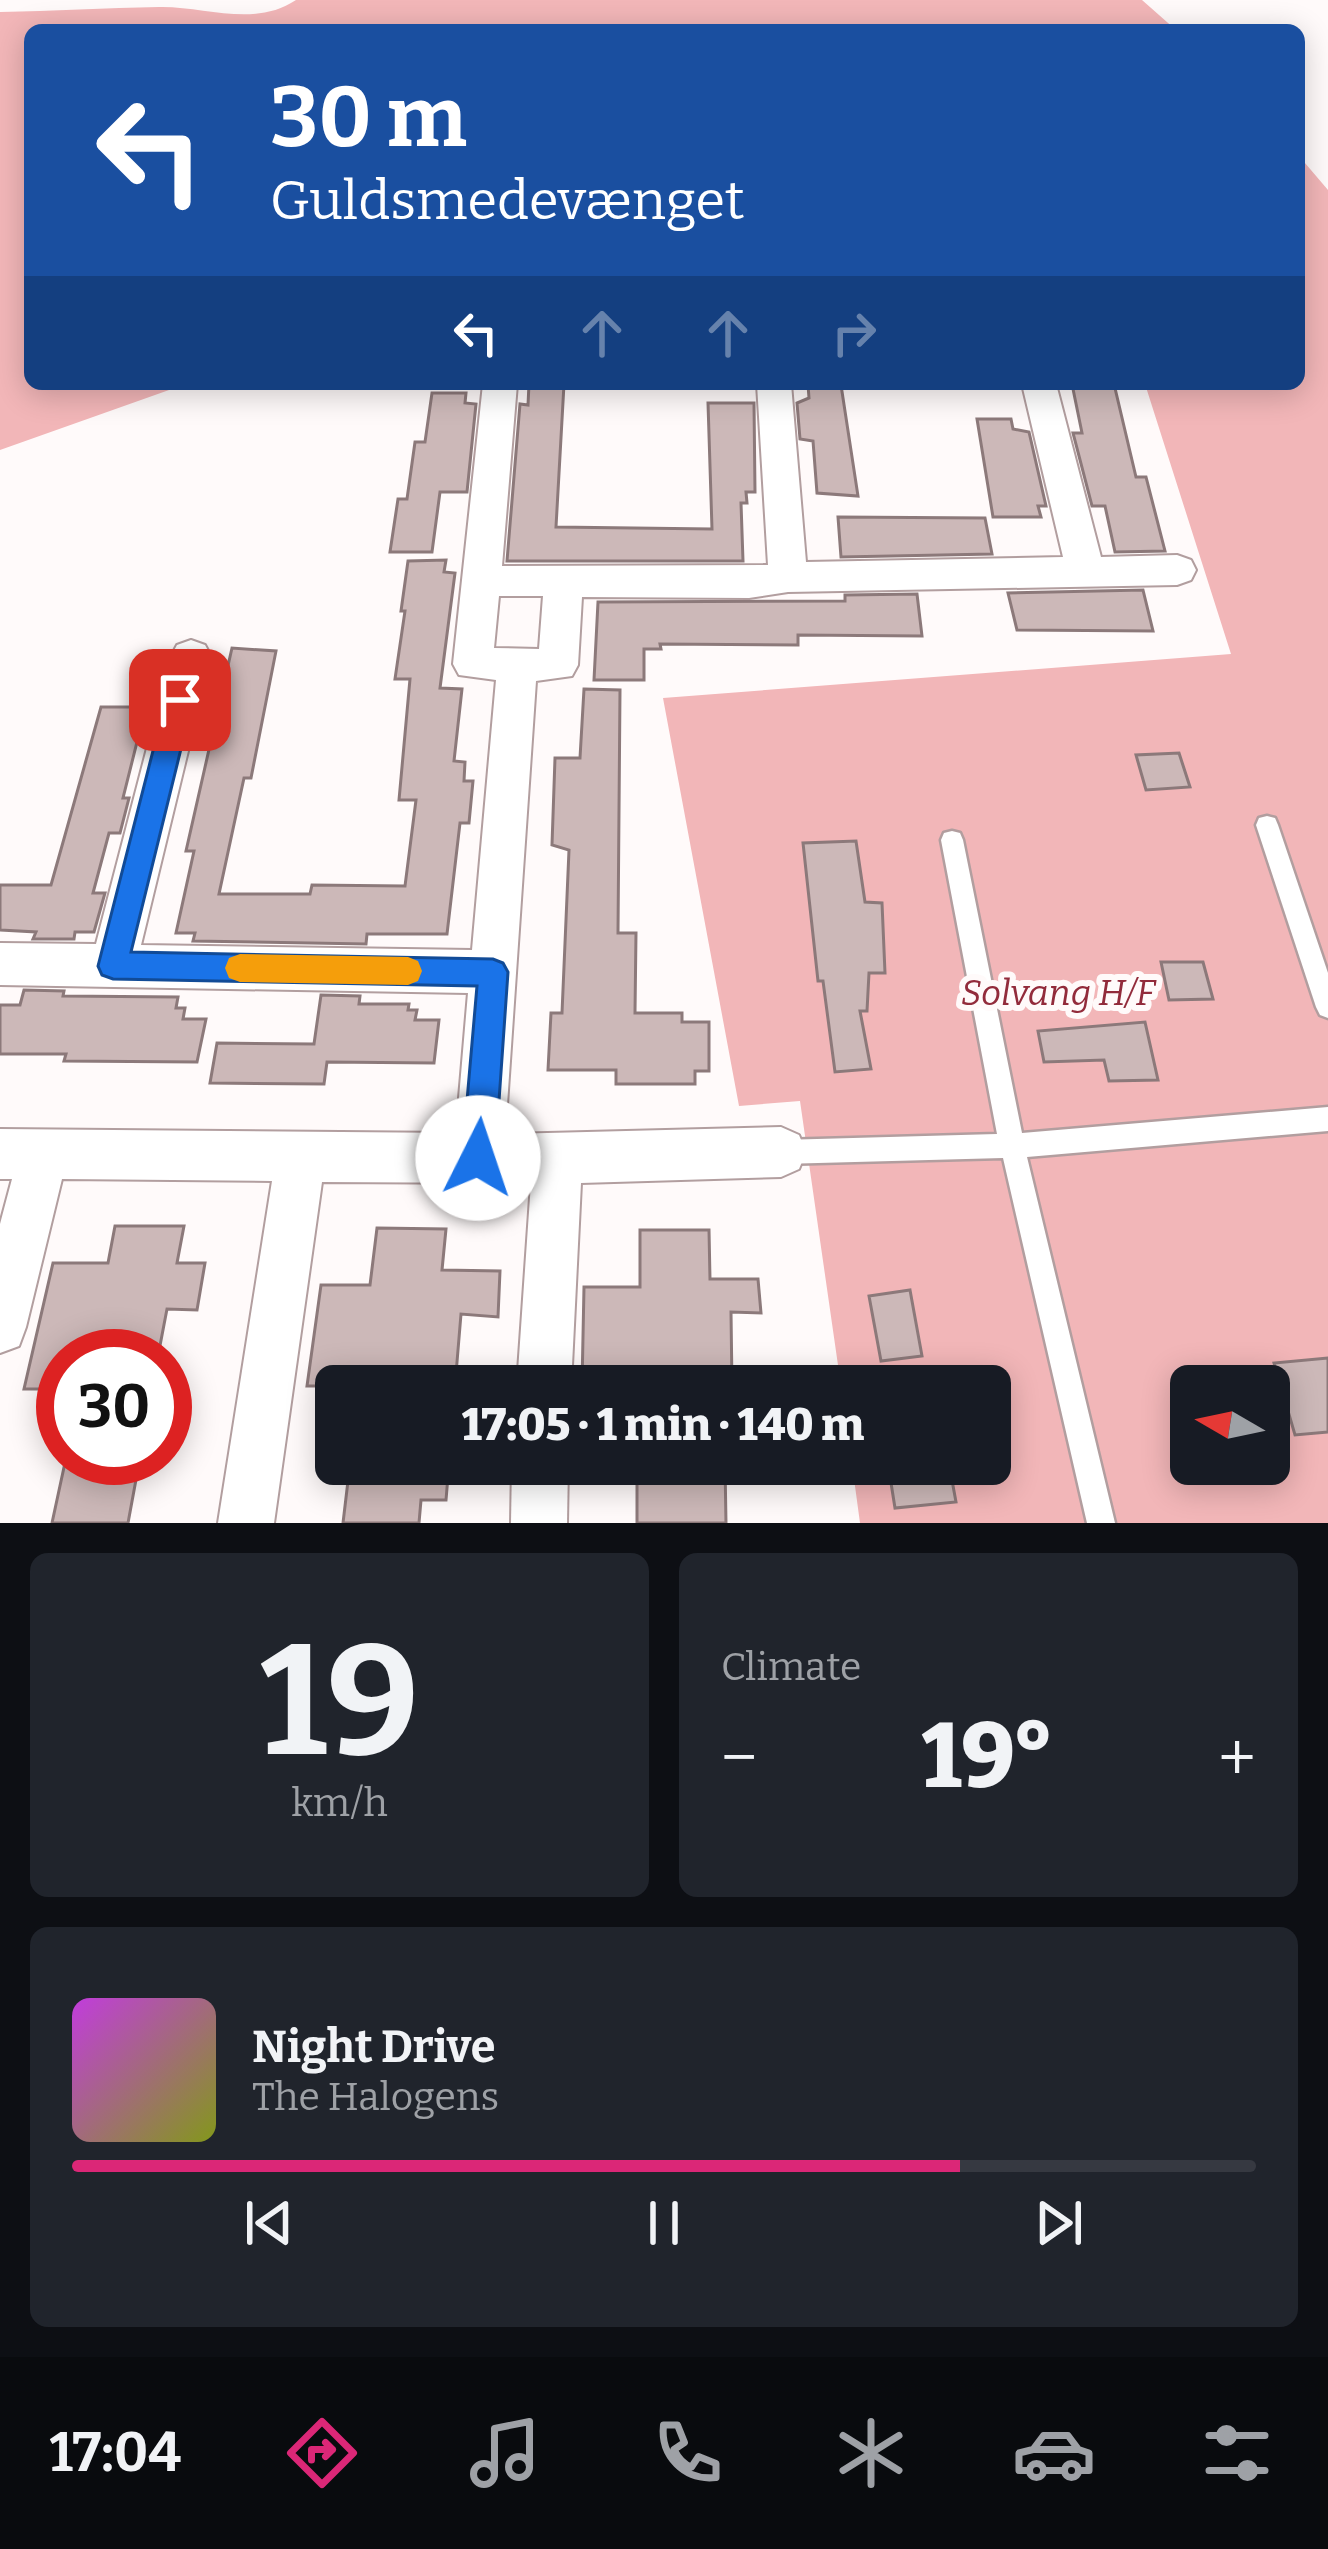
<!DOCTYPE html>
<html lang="en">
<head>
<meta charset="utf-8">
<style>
  :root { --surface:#171b24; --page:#20242c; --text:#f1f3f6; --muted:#9ea1a6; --line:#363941; --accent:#db2777 }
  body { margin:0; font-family:Bitter,serif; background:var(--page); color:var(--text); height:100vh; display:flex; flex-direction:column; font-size:45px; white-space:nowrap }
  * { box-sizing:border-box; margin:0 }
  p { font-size:39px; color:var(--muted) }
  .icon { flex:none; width:66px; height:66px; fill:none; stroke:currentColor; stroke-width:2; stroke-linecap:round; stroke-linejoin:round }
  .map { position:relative; height:1523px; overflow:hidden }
  .panel { display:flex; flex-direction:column; gap:30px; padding:30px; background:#0d0f14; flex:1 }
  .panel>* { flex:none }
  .banner { position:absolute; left:24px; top:24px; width:1281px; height:366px; border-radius:18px; box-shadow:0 6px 30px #0003; background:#1a4fa0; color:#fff; overflow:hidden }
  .needle { width:78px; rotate:279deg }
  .tools { position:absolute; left:1170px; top:1365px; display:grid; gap:24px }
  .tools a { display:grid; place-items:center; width:120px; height:120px; border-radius:18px; background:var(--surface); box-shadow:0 6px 30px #0003; font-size:60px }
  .speed { position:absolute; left:36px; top:1329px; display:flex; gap:24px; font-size:60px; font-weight:700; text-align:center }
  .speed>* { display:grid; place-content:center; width:156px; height:156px; border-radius:50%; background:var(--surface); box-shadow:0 6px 30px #0003; line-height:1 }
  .speed .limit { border:18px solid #d22; background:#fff; color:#111 }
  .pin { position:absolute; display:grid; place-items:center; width:102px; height:102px; color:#fff; margin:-51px; border-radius:24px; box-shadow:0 6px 18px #0006 }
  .me { position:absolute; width:132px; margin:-66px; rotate:4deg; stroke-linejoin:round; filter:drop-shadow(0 0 9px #0008) }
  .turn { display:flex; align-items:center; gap:42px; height:252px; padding:0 48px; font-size:54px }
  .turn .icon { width:156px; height:156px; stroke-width:2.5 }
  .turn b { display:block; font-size:84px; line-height:102px }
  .lanes { display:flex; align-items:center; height:114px; padding:0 48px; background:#0003; justify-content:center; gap:60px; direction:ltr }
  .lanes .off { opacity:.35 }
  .big { font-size:90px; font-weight:800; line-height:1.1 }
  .panel .tile { flex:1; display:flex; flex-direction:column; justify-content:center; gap:18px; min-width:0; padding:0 42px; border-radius:18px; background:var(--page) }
  .panel .dial { align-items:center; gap:0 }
  .dial b { font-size:156px; line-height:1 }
  .song { display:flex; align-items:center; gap:36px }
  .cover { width:144px; height:144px; border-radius:18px; background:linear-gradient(135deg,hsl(290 70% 55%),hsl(70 70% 35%)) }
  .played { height:12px; border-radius:6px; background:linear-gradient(90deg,var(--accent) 75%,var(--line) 75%) }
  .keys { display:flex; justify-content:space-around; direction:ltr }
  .heat { display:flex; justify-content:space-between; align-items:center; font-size:66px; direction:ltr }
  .panel .tiles { flex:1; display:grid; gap:30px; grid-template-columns:1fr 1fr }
  .tile:last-child { grid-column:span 2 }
  .trip { position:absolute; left:315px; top:1365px; width:696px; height:120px; border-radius:18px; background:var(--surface); box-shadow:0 6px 30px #0003; font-weight:800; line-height:120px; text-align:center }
  .menu { display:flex; height:192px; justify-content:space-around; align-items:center; background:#090b0e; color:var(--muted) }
  .menu .icon { width:84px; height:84px }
  .menu .selected { color:var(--accent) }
  .menu b { font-size:54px; color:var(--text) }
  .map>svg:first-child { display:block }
</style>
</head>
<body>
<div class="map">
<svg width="1328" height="1523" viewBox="0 0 1328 1523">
  <rect width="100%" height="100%" fill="#fffafa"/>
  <g fill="#f2b6b8" fill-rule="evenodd">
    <path d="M296,0H1142L1176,30H30V384H186L0,450V12C53,11 106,8 159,7C205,6 254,28 296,0Z"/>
    <path d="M1299,156L1328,190V1523H860L852,1464H990V1386H841L800,1101L739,1106L663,698L1231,654L1145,384H1299ZM1191,1386H1269V1464H1191Z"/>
  </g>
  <g fill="#ccb8b8" stroke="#8c797a" stroke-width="3">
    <polygon points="529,384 564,384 556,527 712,529 708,403 754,403 755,492 746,492 747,503 741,503 743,561 507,561 520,404 528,405"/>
    <polygon points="1072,384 1114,384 1136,477 1146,477 1165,551 1115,552 1105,506 1092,506 1073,433 1082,433"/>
    <polygon points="808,385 841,385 858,496 817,493 813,441 800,439 797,403 809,398"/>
    <polygon points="432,393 466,393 465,403 476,404 467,492 440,492 432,552 390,552 398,499 407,499 415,442 425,442"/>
    <polygon points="977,419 1011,419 1013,429 1029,432 1046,506 1038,506 1041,517 993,517"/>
    <polygon points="838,517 985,518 992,554 841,557"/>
    <polygon points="446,560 444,572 455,573 440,688 462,689 454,761 465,762 464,781 473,781 469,823 460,823 447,934 367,934 366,944 193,941 195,933 176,933 194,851 186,851 232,648 276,651 251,778 244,778 219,894 310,894 312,885 405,886 416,800 399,800 410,679 395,679 405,611 401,611 408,561"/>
    <polygon points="1143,590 1153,631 1017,630 1008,593"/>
    <polygon points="917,594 922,636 798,635 798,645 660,644 661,649 644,649 644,680 594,680 598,602 845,601 845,595"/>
    <polygon points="584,689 620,690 618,933 636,933 635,1013 682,1013 682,1022 709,1022 709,1071 695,1071 695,1084 616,1084 616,1070 548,1070 551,1013 562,1013 569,850 552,845 555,758 580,758"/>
    <polygon points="101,707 137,707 134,718 143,718 123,798 129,798 120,833 109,833 93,893 105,893 94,932 75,932 74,939 33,939 36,932 0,930 0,885 51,885"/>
    <polygon points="1179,753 1190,787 1146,790 1136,755"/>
    <polygon points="856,841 865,902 882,903 885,973 869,973 867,1011 860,1011 871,1069 835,1072 823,981 818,981 803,843"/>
    <polygon points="1161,962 1203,962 1213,999 1169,1000"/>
    <polygon points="24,990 64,991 63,996 178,997 176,1008 185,1008 183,1019 206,1019 197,1062 64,1061 66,1054 0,1054 0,1005 20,1005"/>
    <polygon points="321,995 360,996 359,1004 409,1004 408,1010 417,1010 415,1020 439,1020 434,1063 327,1062 324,1084 210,1083 217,1043 314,1044"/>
    <polygon points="1145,1022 1158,1080 1109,1081 1104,1060 1044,1062 1038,1031"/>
    <polygon points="115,1226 184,1226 177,1263 205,1263 197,1310 167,1309 158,1356 63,1356 63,1389 24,1389 53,1263 108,1263"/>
    <polygon points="377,1228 446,1229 442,1270 500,1271 498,1317 461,1314 455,1386 307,1386 321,1285 370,1285"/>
    <polygon points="640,1230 709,1230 710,1279 758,1279 761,1313 731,1312 732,1386 582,1386 584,1287 640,1287"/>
    <polygon points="910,1290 922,1356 881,1361 869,1296"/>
    <polygon points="1328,1358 1328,1432 1295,1435 1274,1363"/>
    <polygon points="66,1458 140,1458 128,1523 52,1523"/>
    <polygon points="350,1464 449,1464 446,1500 421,1500 419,1523 343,1523"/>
    <polygon points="637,1464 725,1464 726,1523 637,1523"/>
    <polygon points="888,1464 949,1464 956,1502 895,1508"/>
  </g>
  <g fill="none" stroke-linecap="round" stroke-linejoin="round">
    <defs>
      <g id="service">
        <polygon points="1267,816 1275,818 1278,825 1328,973 1328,1018 1320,1015 1316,1007 1256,825 1259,818"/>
        <polygon points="952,831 960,833 963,840 1022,1133 1328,1107 1328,1131 1027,1157 1115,1523 1087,1523 1003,1158 781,1164 772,1161 769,1152 772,1143 781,1140 997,1134 941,840 944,833"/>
      </g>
      <g id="minor">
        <path d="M483,384H517L502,566L768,565L757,384H791L806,562L1063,557L1022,384H1056L1101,557L1177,555L1191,560L1196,570L1191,580L1177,585L788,592L749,598L582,597L578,665L572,676L536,681L505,1134L781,1127L799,1135L806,1152L799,1169L781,1177L581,1183L571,1386H517L531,1183L322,1182L274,1523H218L272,1181L62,1179L26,1327L19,1346L0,1353V1224L12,1179H0V1129L456,1133L468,993L0,985V943L96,944L171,656L177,645L191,640L205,645L211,656L141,945L472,950L496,680L459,675L453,664ZM499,596H543L539,649L494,648Z"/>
        <polygon points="512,1464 568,1464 567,1523 511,1523"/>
      </g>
    </defs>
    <use href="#service" stroke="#b29e9f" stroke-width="5"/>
    <use href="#minor" stroke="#b29e9f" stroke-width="4"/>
    <use href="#service" fill="#fff" fill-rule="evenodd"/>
    <use href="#minor" fill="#fff" fill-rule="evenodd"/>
  </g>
  <polygon fill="#1a73e8" stroke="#114b97" stroke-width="3" points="180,689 193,700 131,952 493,959 503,963 508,972 495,1158 490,1169 478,1174 467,1169 462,1158 477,986 113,979 102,975 98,966 166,700"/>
  <polygon fill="#f59e0b" points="240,954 408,957 418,961 422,971 418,981 408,985 240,982 229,978 225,968 229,958"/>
  <g text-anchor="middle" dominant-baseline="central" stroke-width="12" stroke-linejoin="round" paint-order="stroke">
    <g font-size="36" font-style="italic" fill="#922b3b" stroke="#fffafa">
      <text x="1058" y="993">Solvang H/F</text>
    </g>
  </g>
</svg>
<div class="tools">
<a><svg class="needle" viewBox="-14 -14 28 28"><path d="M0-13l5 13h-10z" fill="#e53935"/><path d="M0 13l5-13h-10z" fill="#9ea1a6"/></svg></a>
</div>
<div class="speed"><div class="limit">30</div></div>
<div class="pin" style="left:180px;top:700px;background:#d93025"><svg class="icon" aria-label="arrive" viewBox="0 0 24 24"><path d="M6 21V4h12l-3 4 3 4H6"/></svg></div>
<svg class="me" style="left:478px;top:1158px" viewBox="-20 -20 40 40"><circle r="19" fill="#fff"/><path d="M0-13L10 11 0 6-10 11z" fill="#1a73e8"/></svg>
<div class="trip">17:05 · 1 min · 140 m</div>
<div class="banner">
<div class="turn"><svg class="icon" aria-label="left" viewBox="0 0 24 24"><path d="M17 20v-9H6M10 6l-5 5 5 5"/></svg><div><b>30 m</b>Guldsmedevænget</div></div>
<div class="lanes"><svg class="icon" aria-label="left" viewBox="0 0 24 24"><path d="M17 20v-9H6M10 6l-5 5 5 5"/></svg><svg class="icon off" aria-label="ahead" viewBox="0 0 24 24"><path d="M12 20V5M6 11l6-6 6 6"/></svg><svg class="icon off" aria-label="ahead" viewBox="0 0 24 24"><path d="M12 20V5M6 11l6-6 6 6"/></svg><svg class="icon off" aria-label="right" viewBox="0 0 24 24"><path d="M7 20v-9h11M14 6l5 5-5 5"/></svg></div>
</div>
</div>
<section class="panel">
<div class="tiles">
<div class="tile dial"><b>19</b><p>km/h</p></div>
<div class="tile"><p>Climate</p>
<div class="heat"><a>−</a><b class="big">19°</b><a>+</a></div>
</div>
<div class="tile">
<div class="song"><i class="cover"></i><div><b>Night Drive</b><p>The Halogens</p></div></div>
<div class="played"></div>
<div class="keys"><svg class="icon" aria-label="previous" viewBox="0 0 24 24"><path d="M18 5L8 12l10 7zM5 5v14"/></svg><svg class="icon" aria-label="pause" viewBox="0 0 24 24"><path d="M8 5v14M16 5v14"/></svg><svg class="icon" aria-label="next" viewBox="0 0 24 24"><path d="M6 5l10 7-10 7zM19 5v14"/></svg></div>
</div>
</div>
</section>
<nav class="menu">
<b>17:04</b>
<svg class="icon selected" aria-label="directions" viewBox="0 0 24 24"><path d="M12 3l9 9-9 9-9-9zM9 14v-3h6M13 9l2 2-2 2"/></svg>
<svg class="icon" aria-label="music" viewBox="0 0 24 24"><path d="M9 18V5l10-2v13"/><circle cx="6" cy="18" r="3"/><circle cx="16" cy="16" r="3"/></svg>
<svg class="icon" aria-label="phone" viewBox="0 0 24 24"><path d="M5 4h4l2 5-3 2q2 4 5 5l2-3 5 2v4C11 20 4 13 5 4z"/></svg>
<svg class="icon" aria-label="climate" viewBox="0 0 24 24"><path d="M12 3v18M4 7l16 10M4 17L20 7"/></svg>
<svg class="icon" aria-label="car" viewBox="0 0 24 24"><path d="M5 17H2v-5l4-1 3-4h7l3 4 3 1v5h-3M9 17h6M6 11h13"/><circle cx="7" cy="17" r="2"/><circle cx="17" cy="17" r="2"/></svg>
<svg class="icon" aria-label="filters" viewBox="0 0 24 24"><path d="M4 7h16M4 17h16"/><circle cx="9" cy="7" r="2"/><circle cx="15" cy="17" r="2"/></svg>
</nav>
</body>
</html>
